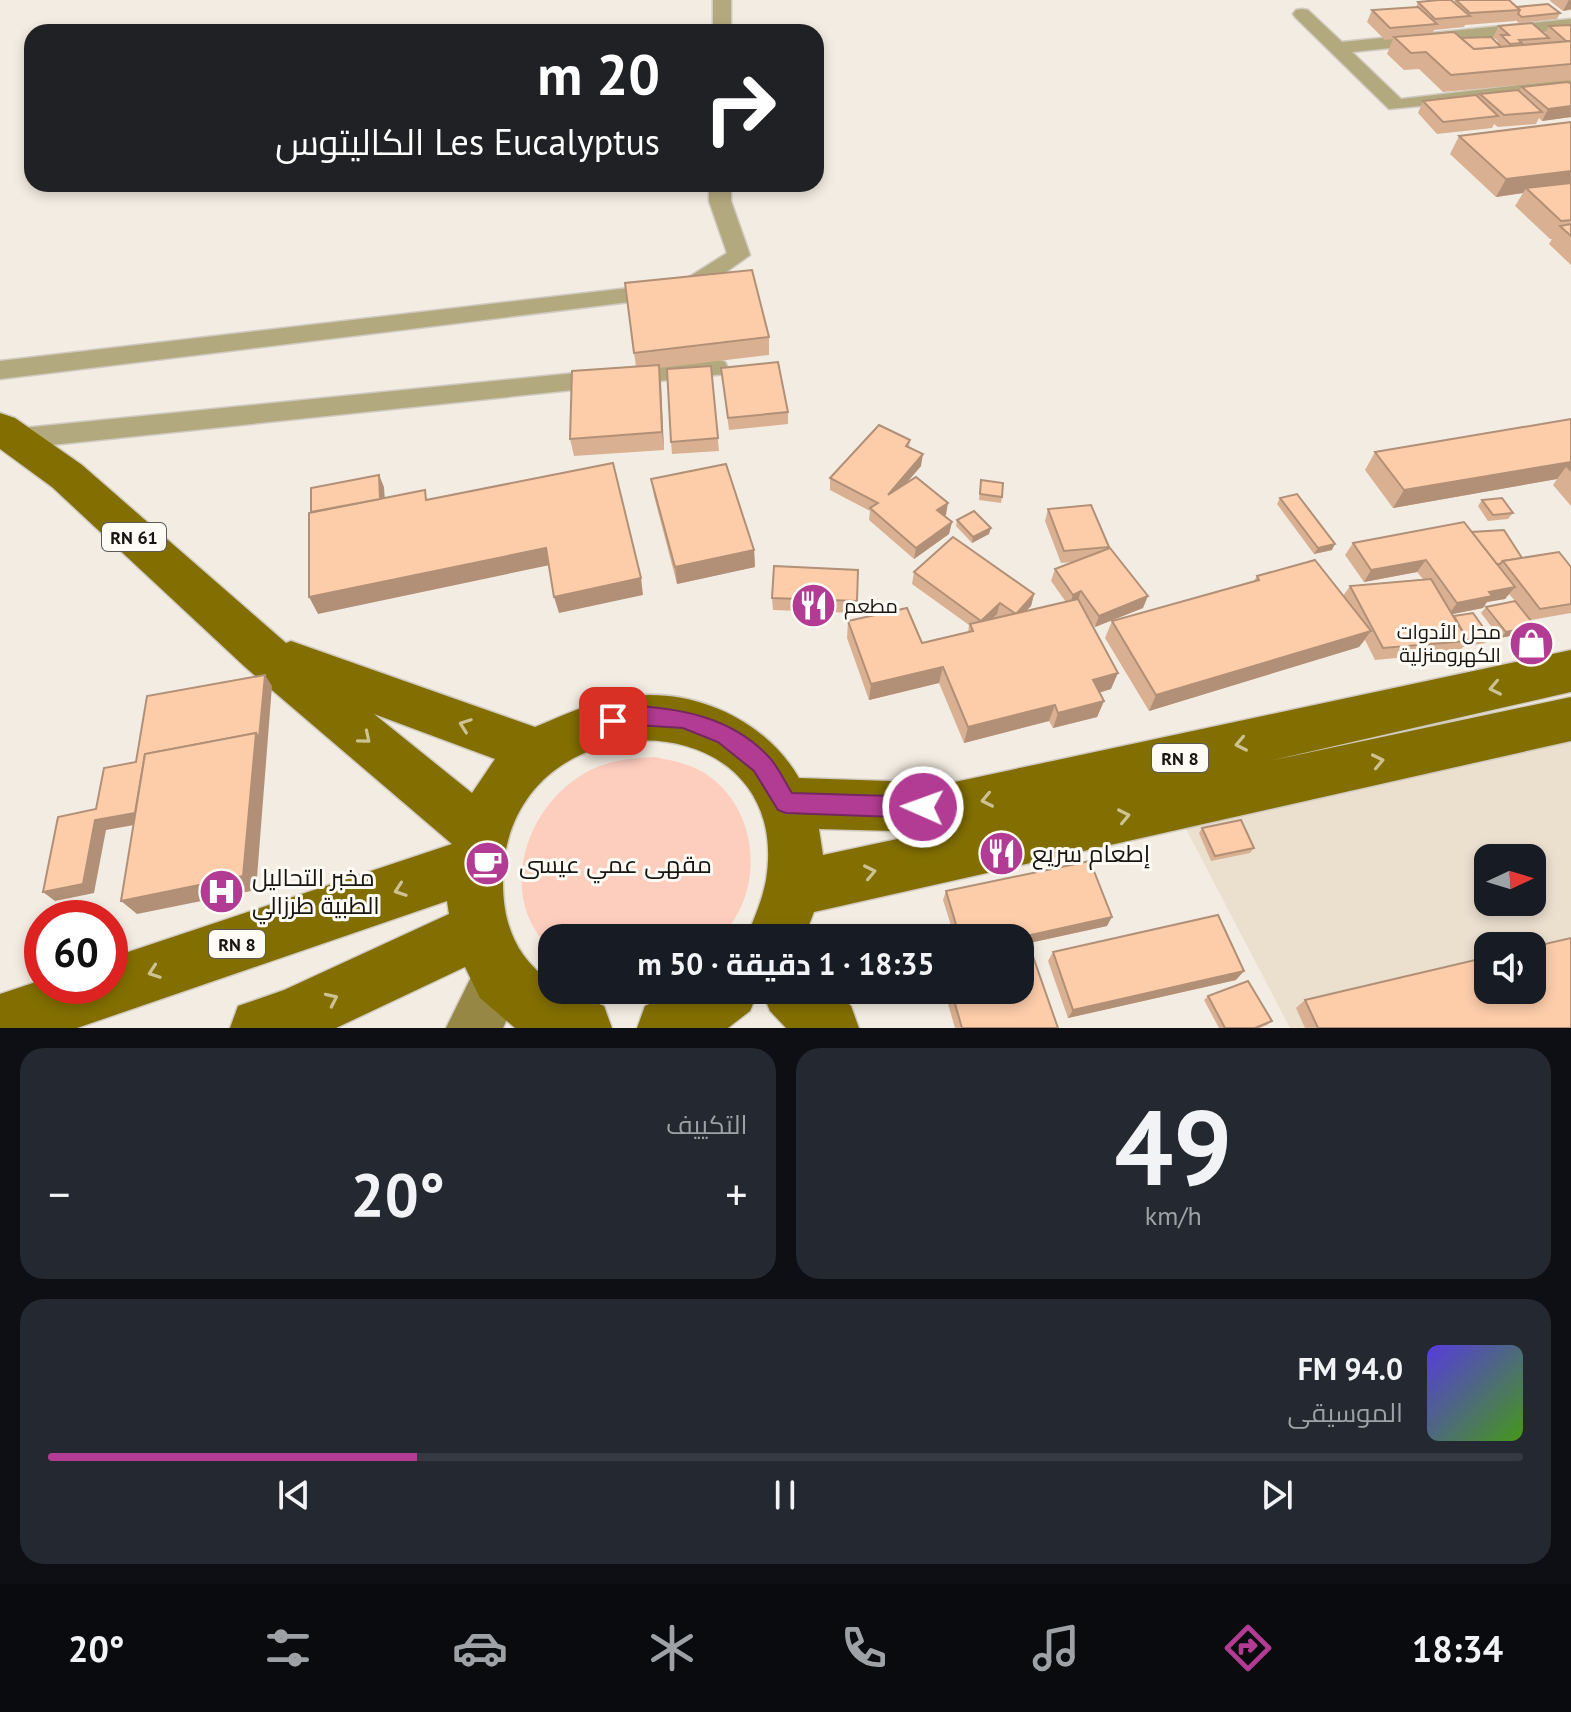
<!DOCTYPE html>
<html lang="ar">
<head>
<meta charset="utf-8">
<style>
  :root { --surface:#171b24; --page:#242831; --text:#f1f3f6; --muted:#9ea1a6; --line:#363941; --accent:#b23c93 }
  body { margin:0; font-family:"PT Sans",Cairo,sans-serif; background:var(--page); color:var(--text); direction:rtl; height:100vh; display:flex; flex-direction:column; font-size:30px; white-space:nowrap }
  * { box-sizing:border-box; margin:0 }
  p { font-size:26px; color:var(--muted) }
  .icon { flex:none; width:44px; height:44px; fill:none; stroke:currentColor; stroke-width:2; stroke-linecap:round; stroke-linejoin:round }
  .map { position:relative; height:1028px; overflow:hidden; direction:ltr }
  .sheet { display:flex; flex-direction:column; gap:20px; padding:20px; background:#0d0f14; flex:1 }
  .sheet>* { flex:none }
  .banner { position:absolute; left:24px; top:24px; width:800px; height:168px; border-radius:24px; box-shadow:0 4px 12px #0003; direction:rtl; background:#202124; color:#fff; overflow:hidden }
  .needle { width:52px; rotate:86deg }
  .tools { position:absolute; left:1474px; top:844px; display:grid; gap:16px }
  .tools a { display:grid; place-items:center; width:72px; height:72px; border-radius:16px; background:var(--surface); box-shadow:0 4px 12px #0003; font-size:40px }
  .speed { position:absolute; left:24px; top:900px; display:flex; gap:16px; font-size:40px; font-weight:700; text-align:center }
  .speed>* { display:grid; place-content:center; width:104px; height:104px; border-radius:50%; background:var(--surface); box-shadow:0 4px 12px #0003; line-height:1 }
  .speed .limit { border:12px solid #d22; background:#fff; color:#111 }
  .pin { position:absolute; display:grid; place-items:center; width:68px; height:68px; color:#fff; margin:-34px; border-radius:16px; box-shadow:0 4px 12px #0006 }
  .me { position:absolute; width:88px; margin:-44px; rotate:272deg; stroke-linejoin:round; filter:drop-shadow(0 0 6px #0008) }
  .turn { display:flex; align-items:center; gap:28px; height:168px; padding:0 32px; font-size:36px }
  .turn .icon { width:104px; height:104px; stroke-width:2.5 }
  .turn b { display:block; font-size:56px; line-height:68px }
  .big { font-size:60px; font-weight:700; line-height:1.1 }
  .sheet .tile { flex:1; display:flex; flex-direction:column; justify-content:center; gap:12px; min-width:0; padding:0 28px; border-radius:24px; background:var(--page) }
  .sheet .dial { align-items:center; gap:0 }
  .dial b { font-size:104px; line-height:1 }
  .song { display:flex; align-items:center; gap:24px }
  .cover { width:96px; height:96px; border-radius:12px; background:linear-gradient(135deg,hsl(250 70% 55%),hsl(100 70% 35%)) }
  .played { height:8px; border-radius:4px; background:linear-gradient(90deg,var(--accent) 25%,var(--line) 25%) }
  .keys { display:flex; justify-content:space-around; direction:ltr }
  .heat { display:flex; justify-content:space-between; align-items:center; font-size:44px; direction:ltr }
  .sheet .tiles { flex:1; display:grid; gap:20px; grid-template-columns:1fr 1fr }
  .tile:last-child { grid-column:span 2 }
  .trip { position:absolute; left:538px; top:924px; width:496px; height:80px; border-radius:24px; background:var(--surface); box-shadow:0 4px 12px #0003; font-weight:700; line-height:80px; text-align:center; direction:rtl }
  .dock { display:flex; height:128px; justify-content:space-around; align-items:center; background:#090b0e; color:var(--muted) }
  .dock .icon { width:56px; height:56px }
  .dock .active { color:var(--accent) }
  .dock b { font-size:36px; color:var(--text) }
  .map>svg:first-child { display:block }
</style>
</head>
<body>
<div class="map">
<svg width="1571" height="1028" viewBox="0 0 1571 1028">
  <rect width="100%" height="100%" fill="#f3ece2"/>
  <path fill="#ebdfce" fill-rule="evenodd" d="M1571,742V1028H1290L1185,827ZM1488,858H1532V902H1488ZM1488,946H1532V990H1488Z"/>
  <path fill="#fdcdbe" d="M654,757C670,760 686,763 701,771C760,805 767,892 719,938H552V950C498,901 522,815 577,778C600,762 626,758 654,757Z"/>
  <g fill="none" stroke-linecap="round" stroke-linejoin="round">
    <defs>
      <g id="street">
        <rect x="713" y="0" width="18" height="32"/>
        <polygon points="1302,9 1308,10 1342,42 1571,19 1571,29 1352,52 1401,99 1571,79 1571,91 1389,109 1296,18 1293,14 1296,10"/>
        <polygon points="709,184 731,184 731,201 750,255 695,294 0,379 0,361 681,282 727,253 709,201"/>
        <polygon points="716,359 725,362 728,368 725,374 13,449 4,446 0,439 4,432 13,429"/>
      </g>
      <polygon id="secondary" points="500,949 519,957 527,976 503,1028 446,1028 481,957"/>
      <g id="primary">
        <path d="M0,413L15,418L82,465L286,643L291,641L535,727C564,715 593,701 623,697C692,686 765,719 799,778L950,783L1571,650V692L1269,761L1571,697V741L814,912L804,938H746C754,919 762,901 766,880C796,694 501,693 503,883C503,925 517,959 552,982V990H566L604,1006L612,1028H515L480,998L465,967L336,1028H230L238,1006L284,990L449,914L447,901L77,1028H0V994L42,980V986H110V958L452,844L245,667L52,487L0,449ZM374,714L495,759L472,793ZM819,829L930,832L823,855Z"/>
        <polygon points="679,990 759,990 750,1011 728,1028 637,1028 645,1006"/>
        <polygon points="761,990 834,990 851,1006 859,1028 786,1028 770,1011"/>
      </g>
    </defs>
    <use href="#street" stroke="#d0cac1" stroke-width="3"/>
    <use href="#secondary" stroke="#d0cac1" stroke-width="3"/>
    <use href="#primary" stroke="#d0cac1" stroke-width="3"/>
    <use href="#street" fill="#b3a97f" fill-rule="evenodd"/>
    <use href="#secondary" fill="#978744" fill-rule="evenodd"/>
    <use href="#primary" fill="#836f01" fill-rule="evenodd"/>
  </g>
  <g fill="#dab092">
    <polygon points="1455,0 1560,13 1557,19 1519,23 1515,20 1515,21 1465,25 1464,27 1434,30 1432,34 1497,43 1498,41 1493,37 1499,26 1545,34 1549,26 1571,25 1571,80 1443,92 1419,69 1404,70 1387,54 1393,39 1385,40 1367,22 1372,10 1416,7 1418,2 1454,2"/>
    <polygon points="1550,0 1571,0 1571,10 1563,11 1550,1"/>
    <polygon points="1571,84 1571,117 1542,121 1539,118 1536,124 1498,127 1494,124 1492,128 1437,134 1418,113 1423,101 1478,98 1480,94 1519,91 1522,87"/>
    <polygon points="1571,122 1571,265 1549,244 1552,239 1550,239 1515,206 1523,193 1496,197 1450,154 1459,136"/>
    <polygon points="769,337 769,355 659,368 664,450 574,456 570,439 636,366 634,353"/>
    <polygon points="711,366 719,451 672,454 671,442"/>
    <polygon points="721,368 788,412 788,424 729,430"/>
    <polygon points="1571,419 1571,506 1553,485 1557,479 1393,508 1365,470 1375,452"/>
    <polygon points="910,440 909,447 921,466 907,482 946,515 944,516 952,522 949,534 914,559 869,520 870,511 830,490 830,478"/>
    <polygon points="651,479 754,550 755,567 677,584 654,496"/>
    <polygon points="981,480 1002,497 1001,503 979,500"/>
    <polygon points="1280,498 1332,550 1314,554 1277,504"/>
    <polygon points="1482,500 1513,513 1508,519 1488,521 1478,506"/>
    <polygon points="1048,509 1109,547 1108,549 1143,608 1095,627 1089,619 1111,689 1099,693 1104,701 1097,717 1053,728 1049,721 964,743 939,683 869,700 847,638 848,621 922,643 968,633 969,625 912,584 914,572 1034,594 1031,606 1026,611 1066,602 1051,581 1055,569 1073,562 1061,563 1045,521"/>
    <polygon points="957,520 989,534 972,543 956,526"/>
    <polygon points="1472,532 1522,558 1571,567 1571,613 1531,620 1530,632 1500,638 1481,613 1486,607 1515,601 1509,594 1505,599 1487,602 1483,608 1452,614 1454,616 1490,637 1485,643 1463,647 1459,652 1375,660 1365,640 1359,647 1149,711 1105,638 1112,621 1254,581 1257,576 1343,596 1350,586 1423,579 1417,572 1364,582 1345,555 1353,543"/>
    <polygon points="772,598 857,601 856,613 773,610"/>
    <polygon points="1202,828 1254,848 1250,853 1211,861 1199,833"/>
    <polygon points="946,891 1107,926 1020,945 1020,938 955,938 943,900"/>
    <polygon points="1053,952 1236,980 1068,1018 1048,961"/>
    <polygon points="944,990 1020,990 1058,1028 955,1028"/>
    <polygon points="1208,996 1272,1021 1267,1025 1260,1028 1219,1028 1204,1000"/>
    <polygon points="1305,1000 1571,1028 1305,1028 1296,1008"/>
  </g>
  <g fill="#b19077">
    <polygon points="1569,0 1571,0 1571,9 1563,11"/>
    <polygon points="1571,106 1571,117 1542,121 1548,109"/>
    <polygon points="1571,171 1571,187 1526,188 1523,193 1496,197 1506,179"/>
    <polygon points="659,365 661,382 664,450 662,432"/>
    <polygon points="923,454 921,466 886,507 888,495"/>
    <polygon points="1571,462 1571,472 1566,467 1557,479 1393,508 1404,490"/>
    <polygon points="379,475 384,487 386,517 311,518"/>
    <polygon points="948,503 946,515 935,522 937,510"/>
    <polygon points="952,522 949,534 914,559 916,548"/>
    <polygon points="991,528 989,534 972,543 973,537"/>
    <polygon points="1335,544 1332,550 1314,554 1318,548"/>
    <polygon points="546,548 550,565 318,614 309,597"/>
    <polygon points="754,550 755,567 677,584 675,567"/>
    <polygon points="1426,560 1417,572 1364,582 1371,570"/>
    <polygon points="641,578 643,595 559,613 554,597"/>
    <polygon points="1515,587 1505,599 1487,602 1483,608 1448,615 1457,603 1489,592"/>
    <polygon points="1081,591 1077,603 1069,606 1073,595"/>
    <polygon points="1034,594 1031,606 1012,625 1016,614"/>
    <polygon points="1148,596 1143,608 1095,627 1099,616"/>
    <polygon points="1000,603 997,614 979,632 981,621"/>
    <polygon points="1535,626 1530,632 1500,638 1506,632"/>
    <polygon points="1371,631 1359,647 1149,711 1156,695"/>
    <polygon points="943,667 939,683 869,700 871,684"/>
    <polygon points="1118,673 1111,689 1086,696 1093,680"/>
    <polygon points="265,675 272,686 256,890 137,914 121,901 151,822 106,830 94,893 55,901 43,892 95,820"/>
    <polygon points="1104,701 1097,717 1053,728 1058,713"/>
    <polygon points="1055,705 1049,721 964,743 968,727"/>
    <polygon points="1112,917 1107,926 1020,945 1020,938"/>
    <polygon points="1244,971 1236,980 1068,1018 1073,1010"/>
  </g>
  <g fill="#fdcdaa" stroke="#b19077" stroke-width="2">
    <polygon points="1439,0 1451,0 1470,16 1435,19 1418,2"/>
    <polygon points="1456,0 1509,0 1520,10 1470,13"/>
    <polygon points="1548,4 1560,13 1522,17 1518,14 1520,10 1517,7"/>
    <polygon points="1418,7 1437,24 1390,28 1372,10"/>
    <polygon points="1532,23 1549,38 1519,40 1522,43 1510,44 1501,35 1509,35 1499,26"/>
    <polygon points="1571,25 1571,41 1566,41 1549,26"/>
    <polygon points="1454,32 1474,49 1571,41 1571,64 1451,75 1426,52 1411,53 1394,37"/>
    <polygon points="1491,37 1501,47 1474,49 1461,38"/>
    <polygon points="1568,82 1571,84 1571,106 1548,109 1522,87"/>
    <polygon points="1518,90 1542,112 1504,115 1480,94"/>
    <polygon points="1476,95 1498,116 1443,122 1423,101"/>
    <polygon points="1571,122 1571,171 1506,179 1459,136"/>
    <polygon points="1571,183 1571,220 1561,221 1526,188"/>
    <polygon points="1571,224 1571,236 1560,226"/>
    <polygon points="752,270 769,337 634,353 625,283"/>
    <polygon points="778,362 788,412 728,418 721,368"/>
    <polygon points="659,365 662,432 570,439 572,371"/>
    <polygon points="711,366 718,438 671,442 667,369"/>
    <polygon points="1571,419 1571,462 1404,490 1375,452"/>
    <polygon points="879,425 910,440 906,446 923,454 888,495 916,477 948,503 937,510 952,522 916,548 870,508 878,503 830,478"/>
    <polygon points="613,463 641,578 554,597 546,548 309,597 309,513 425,490 426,500"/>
    <polygon points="726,464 754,550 675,567 651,479"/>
    <polygon points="379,475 380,499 311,512 311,488"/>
    <polygon points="981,480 1003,483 1002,497 980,494"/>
    <polygon points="1297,494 1335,544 1318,548 1280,498"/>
    <polygon points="1502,498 1513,513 1493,515 1482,500"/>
    <polygon points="1091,505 1109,547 1064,551 1048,509"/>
    <polygon points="974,511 991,528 973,537 957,520"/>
    <polygon points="1464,522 1515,587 1489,592 1492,596 1457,603 1426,560 1371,570 1353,543"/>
    <polygon points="1504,530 1522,558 1503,561 1500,564 1497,564 1472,532"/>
    <polygon points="953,537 1034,594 1016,614 1000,603 981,621 914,572"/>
    <polygon points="1110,548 1148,596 1099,616 1081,591 1073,595 1055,569"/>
    <polygon points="1559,552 1571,567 1571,604 1540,609 1503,561"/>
    <polygon points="1315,560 1371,631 1156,695 1112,621 1259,580 1257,576"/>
    <polygon points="774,566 858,570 857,601 772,598"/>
    <polygon points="1431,579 1468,641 1383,648 1350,586"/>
    <polygon points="1078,599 1118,673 1093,680 1104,701 1058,713 1055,705 968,727 943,667 871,684 848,621 907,608 922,643 973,631 970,624"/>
    <polygon points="1515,601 1535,626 1506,632 1486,607"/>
    <polygon points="1473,613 1490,637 1468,641 1454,616"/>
    <polygon points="265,675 259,738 256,733 145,754 135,813 95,820 83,884 43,892 58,817 96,809 104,768 136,762 147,696"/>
    <polygon points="256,733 243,876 121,901 145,754"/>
    <polygon points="1241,820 1254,848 1215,856 1202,828"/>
    <polygon points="1090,861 1112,917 1017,938 960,938 946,891"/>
    <polygon points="1218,915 1244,971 1073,1010 1053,952"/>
    <polygon points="1571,938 1571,1028 1318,1028 1305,1000 1488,957 1488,990 1532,990 1532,947"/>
    <polygon points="1029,945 1058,1028 962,1028 951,990 1020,990 1020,947"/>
    <polygon points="1248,981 1272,1021 1255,1028 1225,1028 1208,996"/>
  </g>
  <defs><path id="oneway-chevron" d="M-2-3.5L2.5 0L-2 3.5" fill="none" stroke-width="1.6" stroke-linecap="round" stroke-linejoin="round" transform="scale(2)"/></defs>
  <g stroke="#cdc293">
    <use href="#oneway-chevron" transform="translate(1495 688) rotate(168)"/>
    <use href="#oneway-chevron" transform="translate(465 725) rotate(-160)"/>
    <use href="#oneway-chevron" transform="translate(365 738) rotate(40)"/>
    <use href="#oneway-chevron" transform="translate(1241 744) rotate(168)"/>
    <use href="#oneway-chevron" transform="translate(1378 761) rotate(-12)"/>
    <use href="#oneway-chevron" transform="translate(987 800) rotate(168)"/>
    <use href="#oneway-chevron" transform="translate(1124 816) rotate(-12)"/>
    <use href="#oneway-chevron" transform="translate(870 872) rotate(-12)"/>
    <use href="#oneway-chevron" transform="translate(400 890) rotate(161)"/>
    <use href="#oneway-chevron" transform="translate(154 972) rotate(161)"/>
    <use href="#oneway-chevron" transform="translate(332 999) rotate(-25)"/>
  </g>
  <path fill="#b23c93" stroke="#742760" stroke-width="2" d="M637,706C685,709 733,719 768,756C778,766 784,781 792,793L923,797L931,800L934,807L931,815L923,818L786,813L778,810L754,771L718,742L683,728L637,725L613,730L606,727L603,721L606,714Z"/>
  <defs>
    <symbol id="restaurant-disc" viewBox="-11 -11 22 22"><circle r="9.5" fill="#b23c93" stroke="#fefaf4"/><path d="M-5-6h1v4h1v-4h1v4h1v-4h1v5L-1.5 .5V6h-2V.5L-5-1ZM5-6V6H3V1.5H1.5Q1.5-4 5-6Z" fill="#fff"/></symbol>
    <symbol id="shop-disc" viewBox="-11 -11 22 22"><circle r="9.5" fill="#b23c93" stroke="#fefaf4"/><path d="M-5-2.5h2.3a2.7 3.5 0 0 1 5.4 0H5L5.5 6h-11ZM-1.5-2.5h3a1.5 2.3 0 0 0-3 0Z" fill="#fff"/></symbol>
    <symbol id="cafe-disc" viewBox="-11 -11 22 22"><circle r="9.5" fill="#b23c93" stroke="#fefaf4"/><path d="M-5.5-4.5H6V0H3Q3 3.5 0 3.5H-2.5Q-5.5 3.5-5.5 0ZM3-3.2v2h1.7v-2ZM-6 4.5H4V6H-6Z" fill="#fff"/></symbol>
    <symbol id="hospital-disc" viewBox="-11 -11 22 22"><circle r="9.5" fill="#b23c93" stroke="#fefaf4"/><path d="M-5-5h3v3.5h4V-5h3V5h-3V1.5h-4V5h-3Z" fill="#fff"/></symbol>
  </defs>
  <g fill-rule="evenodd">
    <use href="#restaurant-disc" x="788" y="580" width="51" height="51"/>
    <use href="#shop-disc" x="1506" y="618" width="51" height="51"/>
    <use href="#restaurant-disc" x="976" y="828" width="51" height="51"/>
    <use href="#cafe-disc" x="462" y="838" width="51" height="51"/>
    <use href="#hospital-disc" x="196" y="866" width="51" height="51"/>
  </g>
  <g text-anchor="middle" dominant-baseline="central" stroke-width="6" stroke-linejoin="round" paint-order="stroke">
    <g fill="#fefaf4" stroke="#5c5a55" stroke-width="2">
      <rect x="102" y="523" width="64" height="28" rx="6"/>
      <rect x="1152" y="744" width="56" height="28" rx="6"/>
      <rect x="209" y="930" width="56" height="28" rx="6"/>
    </g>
    <g font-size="18" font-weight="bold" fill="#171511">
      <text x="134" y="537">RN 61</text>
      <text x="1180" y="758">RN 8</text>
      <text x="237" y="944">RN 8</text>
    </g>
    <g font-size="20" fill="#171511" stroke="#fefaf4" text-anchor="start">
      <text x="844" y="606">مطعم</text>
      <text x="1501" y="632" text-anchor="end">محل الأدوات<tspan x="1501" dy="23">الكهرومنزلية</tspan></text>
    </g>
    <g font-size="24" fill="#171511" stroke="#fefaf4" text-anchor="start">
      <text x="1032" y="853">إطعام سريع</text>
      <text x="519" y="864">مقهى عمي عيسى</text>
      <text x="252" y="877">مخبر التحاليل<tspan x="252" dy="28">الطبية طرزالي</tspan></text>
    </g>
  </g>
</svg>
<div class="tools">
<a><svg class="needle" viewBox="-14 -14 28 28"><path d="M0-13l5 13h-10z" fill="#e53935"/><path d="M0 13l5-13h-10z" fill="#9ea1a6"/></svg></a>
<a><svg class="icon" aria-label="sound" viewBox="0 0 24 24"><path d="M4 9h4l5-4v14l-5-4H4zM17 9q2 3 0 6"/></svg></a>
</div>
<div class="speed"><div class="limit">60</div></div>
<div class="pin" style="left:613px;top:721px;background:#d93025"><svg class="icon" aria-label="arrive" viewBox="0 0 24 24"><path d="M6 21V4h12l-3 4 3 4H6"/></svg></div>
<svg class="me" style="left:923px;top:807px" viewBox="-20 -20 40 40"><circle r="17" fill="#b23c93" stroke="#fff" stroke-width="3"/><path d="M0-11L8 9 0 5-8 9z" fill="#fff"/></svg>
<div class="trip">18:35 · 1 دقيقة · 50 m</div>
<div class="banner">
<div class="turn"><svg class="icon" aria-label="right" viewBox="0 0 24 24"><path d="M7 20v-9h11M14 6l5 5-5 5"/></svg><div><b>20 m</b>Les Eucalyptus الكاليتوس</div></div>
</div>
</div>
<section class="sheet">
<div class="tiles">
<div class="tile dial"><b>49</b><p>km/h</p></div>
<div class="tile"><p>التكييف</p>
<div class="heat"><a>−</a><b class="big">20°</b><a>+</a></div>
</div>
<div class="tile">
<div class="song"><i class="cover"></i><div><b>94.0 FM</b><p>الموسيقى</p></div></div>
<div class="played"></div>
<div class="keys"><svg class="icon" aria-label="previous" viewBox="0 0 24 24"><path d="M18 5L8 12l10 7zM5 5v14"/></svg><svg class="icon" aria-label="pause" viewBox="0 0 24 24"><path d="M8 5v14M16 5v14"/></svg><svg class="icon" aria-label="next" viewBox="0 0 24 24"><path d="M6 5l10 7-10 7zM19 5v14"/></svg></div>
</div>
</div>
</section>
<nav class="dock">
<b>18:34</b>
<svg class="icon active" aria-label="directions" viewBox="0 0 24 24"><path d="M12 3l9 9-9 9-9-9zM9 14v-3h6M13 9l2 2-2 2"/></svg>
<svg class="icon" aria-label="music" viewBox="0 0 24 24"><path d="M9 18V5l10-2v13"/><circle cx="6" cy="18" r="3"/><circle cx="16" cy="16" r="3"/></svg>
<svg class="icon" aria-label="phone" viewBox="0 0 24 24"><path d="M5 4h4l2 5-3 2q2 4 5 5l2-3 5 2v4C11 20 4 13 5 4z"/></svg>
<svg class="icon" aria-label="climate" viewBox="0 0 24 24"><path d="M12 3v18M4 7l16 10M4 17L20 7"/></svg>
<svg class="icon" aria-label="car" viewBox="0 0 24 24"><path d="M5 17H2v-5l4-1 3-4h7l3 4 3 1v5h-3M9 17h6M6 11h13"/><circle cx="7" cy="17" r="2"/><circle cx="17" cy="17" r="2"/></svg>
<svg class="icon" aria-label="filters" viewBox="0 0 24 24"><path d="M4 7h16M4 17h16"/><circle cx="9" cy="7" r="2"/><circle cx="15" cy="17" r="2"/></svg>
<b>20°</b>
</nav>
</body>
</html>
